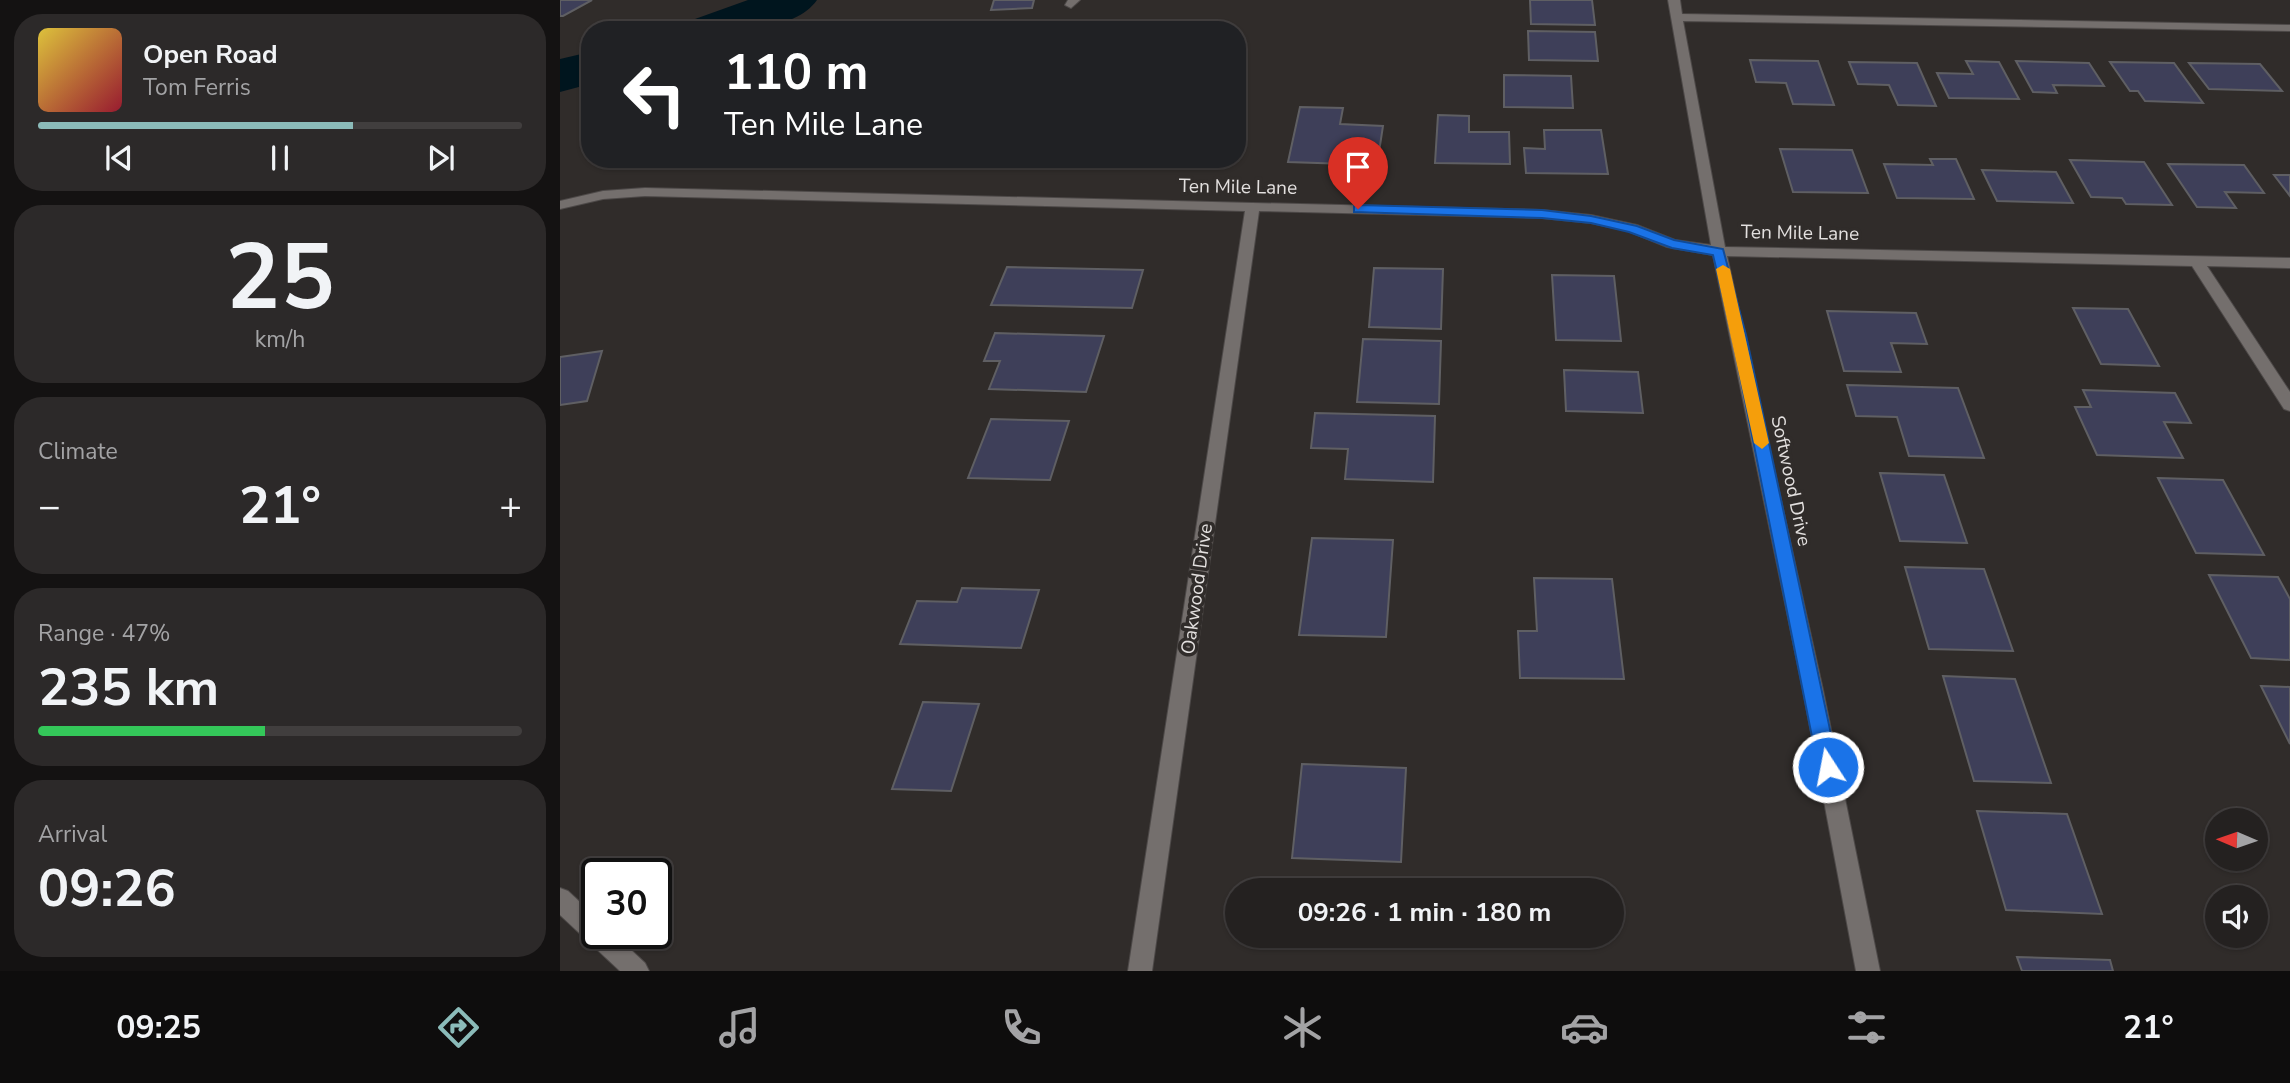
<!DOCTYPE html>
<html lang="en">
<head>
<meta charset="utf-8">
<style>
  :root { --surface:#242120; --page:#2c2929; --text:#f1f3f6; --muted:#a3a3a5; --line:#413e3e; --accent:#8bbbb9 }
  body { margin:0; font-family:"Nunito Sans",sans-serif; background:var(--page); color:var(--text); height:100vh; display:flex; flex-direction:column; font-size:26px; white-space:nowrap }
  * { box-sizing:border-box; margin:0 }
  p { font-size:23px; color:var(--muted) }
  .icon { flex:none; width:38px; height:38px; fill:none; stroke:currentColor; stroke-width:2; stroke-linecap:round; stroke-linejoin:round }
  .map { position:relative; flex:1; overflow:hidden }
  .panel { display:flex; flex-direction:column; gap:14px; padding:14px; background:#141212; width:560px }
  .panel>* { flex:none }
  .hud { position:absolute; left:21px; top:21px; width:665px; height:147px; border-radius:28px; box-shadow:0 2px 5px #0004,0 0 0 2px var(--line); background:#202124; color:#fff; overflow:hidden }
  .needle { width:46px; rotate:272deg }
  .controls { position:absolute; left:1645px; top:808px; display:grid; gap:14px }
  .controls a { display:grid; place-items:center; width:63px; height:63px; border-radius:50%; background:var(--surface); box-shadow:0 2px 5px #0004,0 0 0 2px var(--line); font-size:35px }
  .speed { position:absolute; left:21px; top:858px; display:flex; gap:14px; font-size:35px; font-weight:700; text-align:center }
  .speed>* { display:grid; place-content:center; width:91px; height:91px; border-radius:50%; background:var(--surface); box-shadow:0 2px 5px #0004,0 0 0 2px var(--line); line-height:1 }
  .speed .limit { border:4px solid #111; border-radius:10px; background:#fff; color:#111 }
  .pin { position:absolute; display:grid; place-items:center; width:60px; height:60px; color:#fff; margin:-72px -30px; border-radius:50% 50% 50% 0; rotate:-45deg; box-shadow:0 0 7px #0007 }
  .pin .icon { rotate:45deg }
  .me { position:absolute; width:77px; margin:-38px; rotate:349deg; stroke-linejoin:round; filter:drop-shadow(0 0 5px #0008) }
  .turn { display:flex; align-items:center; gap:24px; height:147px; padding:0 28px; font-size:32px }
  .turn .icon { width:91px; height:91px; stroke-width:2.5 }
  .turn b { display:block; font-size:49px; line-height:60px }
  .big { font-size:52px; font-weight:700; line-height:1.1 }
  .panel .widget { flex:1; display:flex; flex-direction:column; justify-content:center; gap:10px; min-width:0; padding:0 24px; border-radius:28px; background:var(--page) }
  .panel .dial { align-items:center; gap:0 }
  .dial b { font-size:91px; line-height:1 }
  .song { display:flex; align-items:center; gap:21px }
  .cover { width:84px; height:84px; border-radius:10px; background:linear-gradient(135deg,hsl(50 70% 55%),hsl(350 70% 35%)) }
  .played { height:7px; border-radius:4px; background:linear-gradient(90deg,var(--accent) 65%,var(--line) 65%) }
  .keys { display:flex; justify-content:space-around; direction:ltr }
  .heat { display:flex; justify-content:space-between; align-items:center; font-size:38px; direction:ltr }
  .charge { height:10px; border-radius:5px; background:linear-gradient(90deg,#34c759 47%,var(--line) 0) }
  .trip { position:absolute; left:665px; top:878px; width:399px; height:70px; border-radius:35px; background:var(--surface); box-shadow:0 2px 5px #0004,0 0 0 2px var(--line); font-weight:700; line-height:70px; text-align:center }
  .dock { display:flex; height:112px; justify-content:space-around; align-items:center; background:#0e0d0d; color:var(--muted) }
  .dock .icon { width:49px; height:49px }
  .dock .current { color:var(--accent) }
  .dock b { font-size:32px; color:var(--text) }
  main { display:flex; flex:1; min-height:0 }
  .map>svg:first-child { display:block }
</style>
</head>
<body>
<main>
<section class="panel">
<div class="widget">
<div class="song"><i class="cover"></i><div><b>Open Road</b><p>Tom Ferris</p></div></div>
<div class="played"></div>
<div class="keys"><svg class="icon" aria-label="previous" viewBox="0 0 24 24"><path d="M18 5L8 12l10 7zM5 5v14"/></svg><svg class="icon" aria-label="pause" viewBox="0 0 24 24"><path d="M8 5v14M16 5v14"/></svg><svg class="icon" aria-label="next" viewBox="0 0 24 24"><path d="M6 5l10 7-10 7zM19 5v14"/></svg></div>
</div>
<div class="widget dial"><b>25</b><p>km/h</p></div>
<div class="widget"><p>Climate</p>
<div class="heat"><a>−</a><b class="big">21°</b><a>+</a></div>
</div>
<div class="widget"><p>Range · 47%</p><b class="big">235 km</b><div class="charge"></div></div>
<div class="widget"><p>Arrival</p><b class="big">09:26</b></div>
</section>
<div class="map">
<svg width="1730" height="971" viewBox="0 0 1730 971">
  <rect width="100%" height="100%" fill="#302c2a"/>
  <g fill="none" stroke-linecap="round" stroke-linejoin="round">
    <g fill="#00151e" fill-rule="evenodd">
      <path d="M188,0H257C233,34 166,30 128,30L135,19Z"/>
      <polygon points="30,52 30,84 0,92 0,59"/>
    </g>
  </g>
  <g fill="#3e3f59" stroke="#5f5f63" stroke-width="2">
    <polygon points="0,0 32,0 3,16 0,16"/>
    <polygon points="434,0 474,0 472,8 431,10"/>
    <polygon points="970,0 1032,0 1035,25 971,24"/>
    <polygon points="968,31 1035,32 1038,61 969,60"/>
    <polygon points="1190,60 1258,61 1274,105 1233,104 1226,83 1196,82"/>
    <polygon points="1406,61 1439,62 1459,99 1389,98 1377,73 1413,74"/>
    <polygon points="1456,61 1529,63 1544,86 1493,85 1497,93 1473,92"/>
    <polygon points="1289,62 1357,63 1376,106 1338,105 1329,85 1298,84"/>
    <polygon points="1550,62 1614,63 1643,103 1585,101 1578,91 1570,91"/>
    <polygon points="1629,63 1700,64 1722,91 1649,89"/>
    <polygon points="944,75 1011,76 1013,108 944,107"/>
    <polygon points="740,107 783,108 780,124 823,126 817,165 728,162"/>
    <polygon points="878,115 909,116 909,132 949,132 950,164 875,163"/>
    <polygon points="984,130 1041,130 1048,174 966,173 964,148 985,149"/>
    <polygon points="1220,149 1292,150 1308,193 1233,192"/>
    <polygon points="1370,159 1396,159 1414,199 1337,198 1324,164 1373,165"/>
    <polygon points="1510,160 1584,162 1612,205 1566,204 1562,198 1531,197"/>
    <polygon points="1608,164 1684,165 1704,193 1665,192 1676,208 1637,207"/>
    <polygon points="1422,170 1496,172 1513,203 1437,201"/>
    <polygon points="1714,175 1730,175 1730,196"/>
    <polygon points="447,267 583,270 572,308 431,305"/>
    <polygon points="814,268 883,269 881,329 809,327"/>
    <polygon points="992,275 1054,276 1061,341 996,340"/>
    <polygon points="1513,308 1568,309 1599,366 1541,364"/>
    <polygon points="1267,311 1356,313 1367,344 1331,343 1341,372 1284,371"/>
    <polygon points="435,333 544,336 526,392 429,389 440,361 424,361"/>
    <polygon points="803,339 881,341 879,404 797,402"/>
    <polygon points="42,351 27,401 0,405 0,357"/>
    <polygon points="1004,370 1078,372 1083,413 1006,411"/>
    <polygon points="1287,385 1398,388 1424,458 1349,456 1337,417 1296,416"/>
    <polygon points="1523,390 1615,393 1631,423 1604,422 1623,458 1537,455 1515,407 1531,407"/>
    <polygon points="755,413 875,416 873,482 785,479 788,449 751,448"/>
    <polygon points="431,419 509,421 490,480 408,478"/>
    <polygon points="1320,473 1384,475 1407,543 1340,541"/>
    <polygon points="1598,478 1663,480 1704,555 1636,553"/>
    <polygon points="752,538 833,540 826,637 739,635"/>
    <polygon points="1345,567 1424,569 1453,651 1369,649"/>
    <polygon points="1649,575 1718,577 1730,599 1730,660 1691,658"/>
    <polygon points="974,578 1052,579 1064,679 960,678 958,631 977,631"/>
    <polygon points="402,588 479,590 461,648 340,644 357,601 397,602"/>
    <polygon points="1383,676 1455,679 1491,783 1414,781"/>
    <polygon points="1701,686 1730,687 1730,744"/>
    <polygon points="363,702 419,704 391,791 332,789"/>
    <polygon points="742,764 846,768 841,862 732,858"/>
    <polygon points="1417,811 1507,814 1542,914 1446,910"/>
    <polygon points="1457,957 1550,960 1553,971 1462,971"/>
  </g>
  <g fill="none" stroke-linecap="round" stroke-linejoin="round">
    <defs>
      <polygon id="lane" points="508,0 520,0 511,8 505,5"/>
      <g id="street">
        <polygon points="1108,0 1120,0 1122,14 1730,25 1730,31 1123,21 1165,247 1730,258 1730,268 1647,266 1730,392 1730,411 1724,409 1632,266 1167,256 1263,690 1320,971 1296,971 1243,690 1153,255 1107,247 1068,231 1031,223 982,218 699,211 592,971 568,971 685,211 85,196 43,199 0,209 0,201 43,191 85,188 982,210 1031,215 1077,225 1115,240 1151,245"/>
        <polygon points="0,888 8,891 37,918 37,933 53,933 85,963 89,971 60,971 0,915"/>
      </g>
    </defs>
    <use href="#lane" stroke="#4d4948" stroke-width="2"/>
    <use href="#street" stroke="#4d4948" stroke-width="2"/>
    <use href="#lane" fill="#746f6d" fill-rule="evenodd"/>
    <use href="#street" fill="#746f6d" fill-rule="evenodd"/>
  </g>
  <polygon fill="#1a73e8" stroke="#114b97" stroke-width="2" points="798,205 982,210 1031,216 1077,226 1114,240 1163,249 1186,335 1278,767 1275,773 1268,776 1261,773 1258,767 1172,335 1153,255 1112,248 1069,232 1031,223 982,218 794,212 794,206"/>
  <polygon fill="#f59e0b" points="1163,265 1170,269 1209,443 1202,449 1194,443 1156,269"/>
  <g text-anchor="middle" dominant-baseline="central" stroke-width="7" stroke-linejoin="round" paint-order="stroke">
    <g font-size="19" fill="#e3e0df" stroke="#302c2a">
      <text transform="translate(678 187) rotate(1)">Ten Mile Lane</text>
      <text transform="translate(1240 233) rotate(1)">Ten Mile Lane</text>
      <text transform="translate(1231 481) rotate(78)">Softwood Drive</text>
      <text transform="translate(637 589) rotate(-82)">Oakwood Drive</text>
    </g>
  </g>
</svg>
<div class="controls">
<a><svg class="needle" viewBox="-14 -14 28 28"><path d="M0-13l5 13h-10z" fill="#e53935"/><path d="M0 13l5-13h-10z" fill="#a3a3a5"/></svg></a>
<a><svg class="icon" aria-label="sound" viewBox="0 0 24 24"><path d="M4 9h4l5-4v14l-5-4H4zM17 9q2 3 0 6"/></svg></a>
</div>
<div class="speed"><div class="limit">30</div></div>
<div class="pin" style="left:798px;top:209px;background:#d93025"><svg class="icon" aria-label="arrive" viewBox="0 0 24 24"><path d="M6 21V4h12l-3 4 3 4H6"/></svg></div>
<svg class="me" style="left:1268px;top:767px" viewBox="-20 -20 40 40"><circle r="17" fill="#1a73e8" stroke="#fff" stroke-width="3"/><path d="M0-11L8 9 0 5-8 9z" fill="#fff"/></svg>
<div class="trip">09:26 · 1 min · 180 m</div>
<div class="hud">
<div class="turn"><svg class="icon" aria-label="left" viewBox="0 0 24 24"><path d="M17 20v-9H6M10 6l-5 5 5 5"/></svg><div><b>110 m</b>Ten Mile Lane</div></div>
</div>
</div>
</main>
<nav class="dock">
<b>09:25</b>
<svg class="icon current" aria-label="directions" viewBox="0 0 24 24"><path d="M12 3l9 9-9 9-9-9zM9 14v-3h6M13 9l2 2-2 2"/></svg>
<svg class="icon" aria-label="music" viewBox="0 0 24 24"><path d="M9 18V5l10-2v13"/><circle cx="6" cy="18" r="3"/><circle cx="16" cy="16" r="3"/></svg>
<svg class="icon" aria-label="phone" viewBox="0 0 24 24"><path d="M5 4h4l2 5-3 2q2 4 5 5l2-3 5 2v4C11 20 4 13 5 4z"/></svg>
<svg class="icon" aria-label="climate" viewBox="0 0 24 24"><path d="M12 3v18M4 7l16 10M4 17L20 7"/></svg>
<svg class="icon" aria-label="car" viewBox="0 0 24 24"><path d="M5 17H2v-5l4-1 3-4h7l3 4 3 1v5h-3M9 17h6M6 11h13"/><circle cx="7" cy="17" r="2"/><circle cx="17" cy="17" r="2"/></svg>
<svg class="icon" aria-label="filters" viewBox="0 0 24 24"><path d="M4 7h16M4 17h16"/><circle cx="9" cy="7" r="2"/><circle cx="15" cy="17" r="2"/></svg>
<b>21°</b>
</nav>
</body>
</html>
